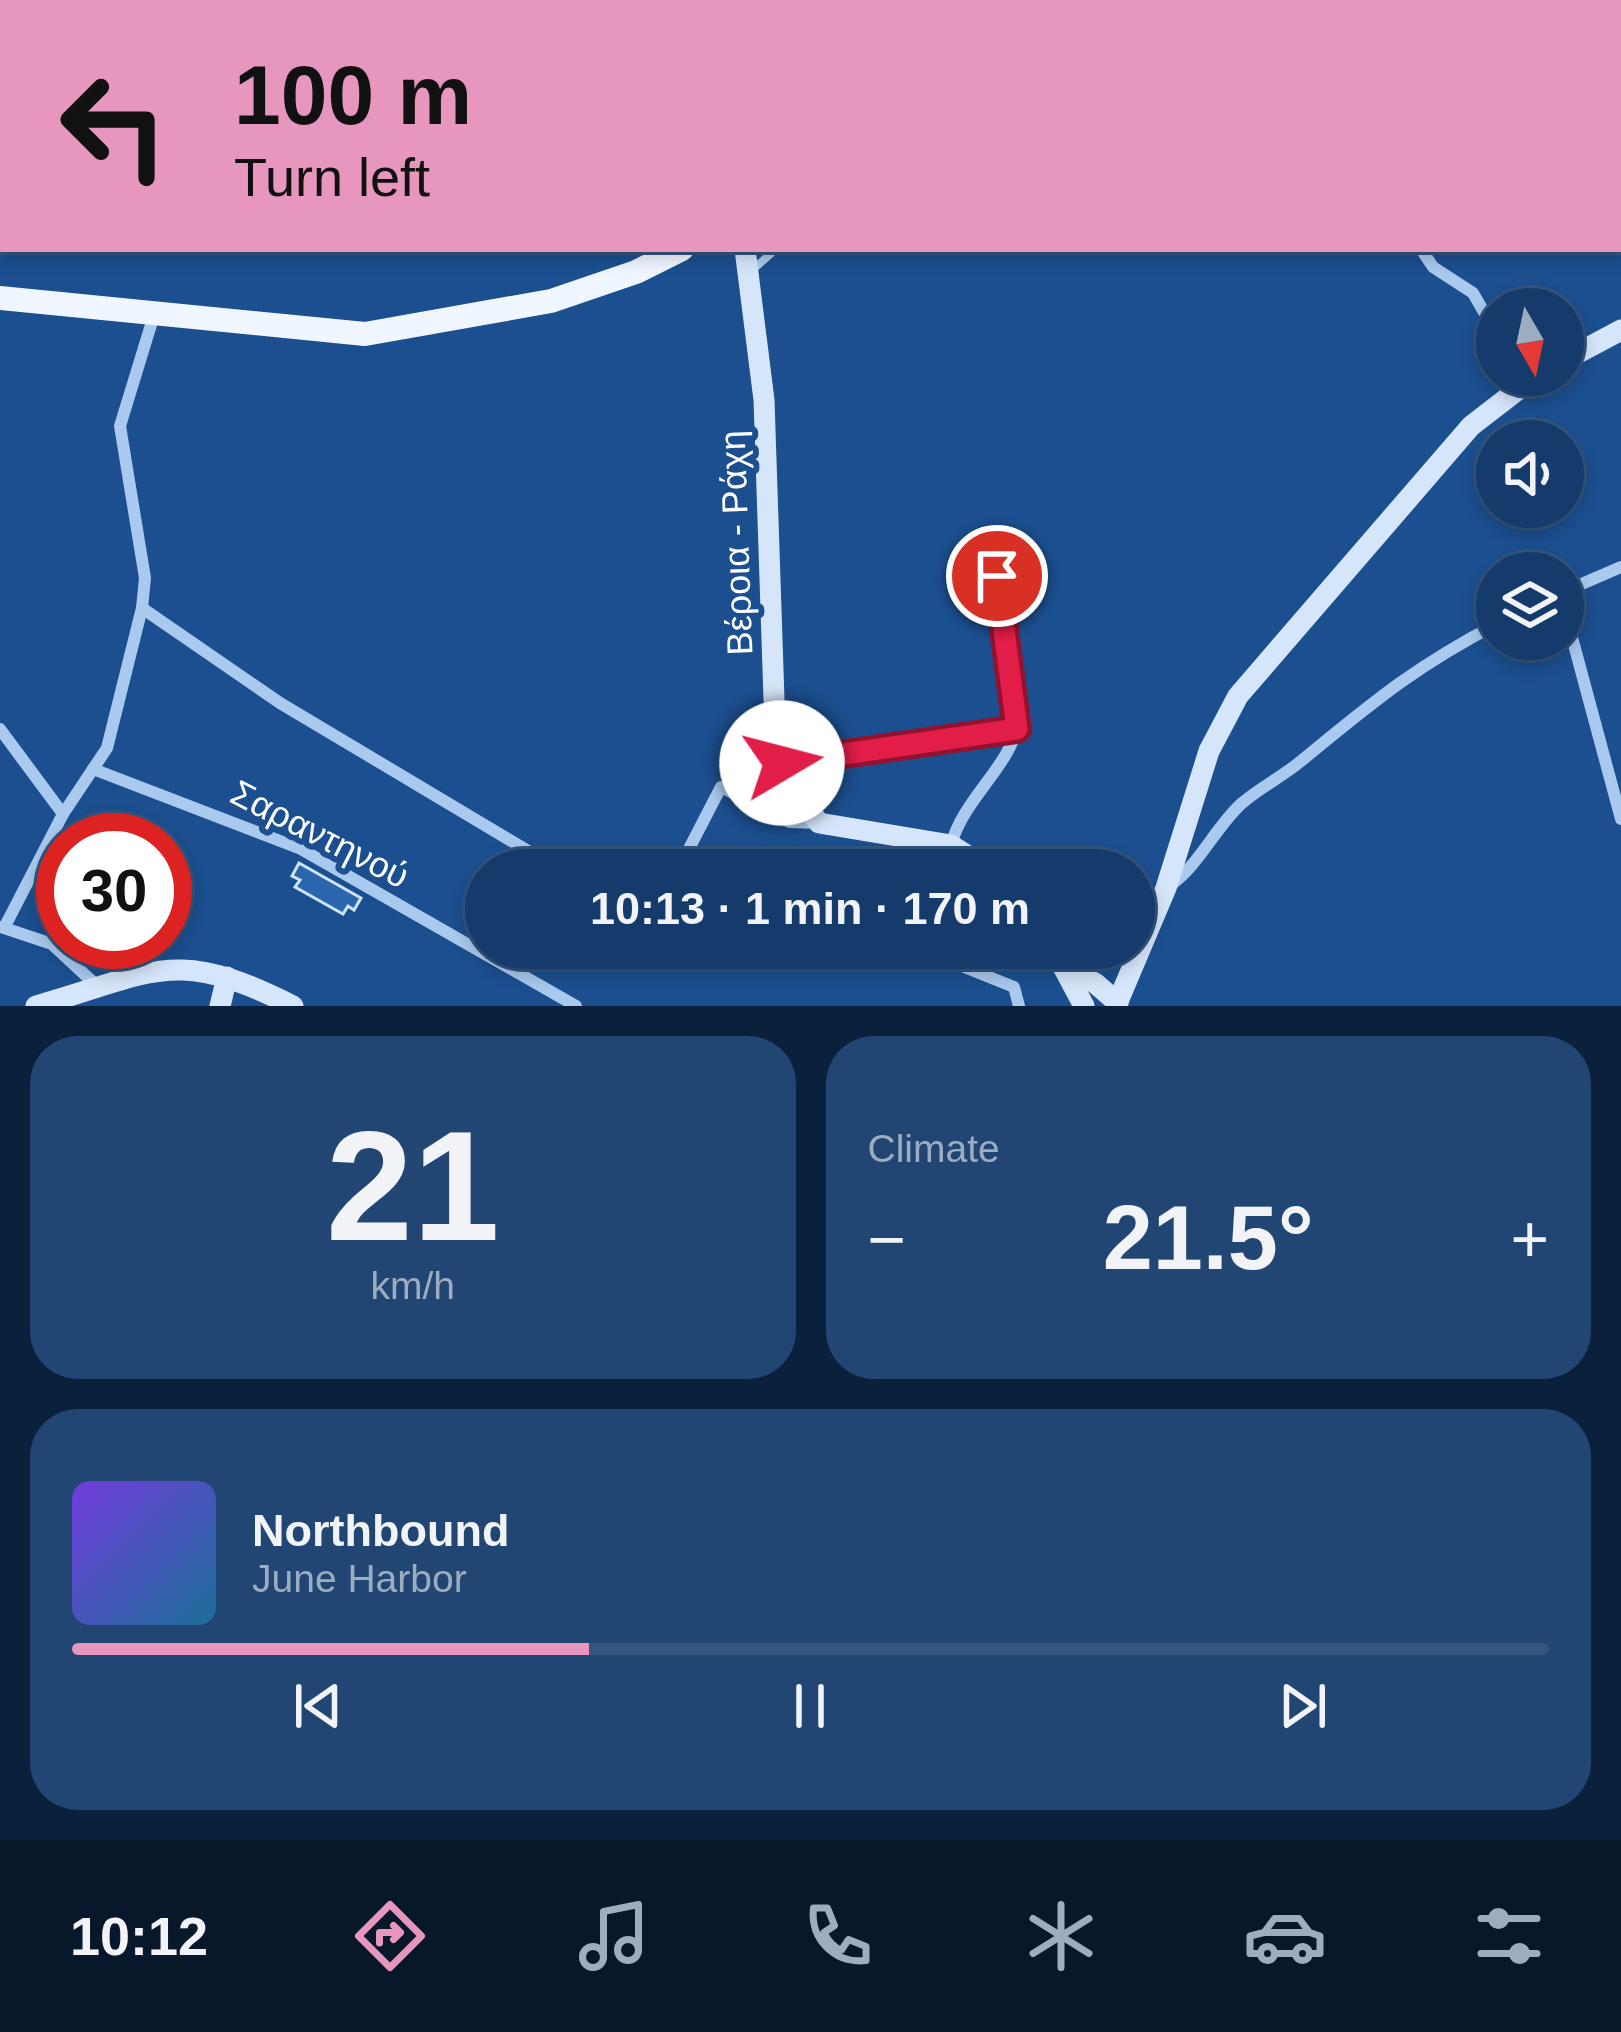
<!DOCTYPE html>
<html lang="en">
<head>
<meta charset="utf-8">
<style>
  :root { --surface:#143b6b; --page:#214673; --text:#f1f3f6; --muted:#9dadc1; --line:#33557e; --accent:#e797bd }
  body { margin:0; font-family:Arial,sans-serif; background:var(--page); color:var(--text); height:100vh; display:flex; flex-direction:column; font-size:45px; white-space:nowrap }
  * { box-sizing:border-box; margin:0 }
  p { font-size:39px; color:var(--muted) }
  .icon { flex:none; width:66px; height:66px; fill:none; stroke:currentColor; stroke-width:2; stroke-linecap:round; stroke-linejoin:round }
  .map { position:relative; height:1006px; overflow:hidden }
  .sheet { display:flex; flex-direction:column; gap:30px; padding:30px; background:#0b203b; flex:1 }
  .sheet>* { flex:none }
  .guide { position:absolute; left:0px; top:0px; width:1623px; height:252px; box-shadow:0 6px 18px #0003,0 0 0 3px var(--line); background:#e797bd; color:#111; overflow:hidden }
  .needle { width:78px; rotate:171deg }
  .controls { position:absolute; left:1476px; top:288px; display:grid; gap:24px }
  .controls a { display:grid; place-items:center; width:108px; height:108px; border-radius:50%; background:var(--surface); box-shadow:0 6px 18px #0003,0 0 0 3px var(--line); font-size:60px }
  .speed { position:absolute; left:36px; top:813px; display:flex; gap:24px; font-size:60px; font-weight:700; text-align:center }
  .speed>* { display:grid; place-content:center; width:156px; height:156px; border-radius:50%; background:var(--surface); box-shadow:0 6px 18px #0003,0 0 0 3px var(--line); line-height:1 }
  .speed .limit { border:18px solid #d22; background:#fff; color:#111 }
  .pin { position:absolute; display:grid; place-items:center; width:102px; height:102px; color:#fff; margin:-51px; border:6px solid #fff; border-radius:50%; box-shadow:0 3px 12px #0007 }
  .me { position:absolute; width:132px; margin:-66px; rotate:82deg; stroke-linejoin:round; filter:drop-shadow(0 0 9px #0008) }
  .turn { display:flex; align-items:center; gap:42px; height:252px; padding:0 36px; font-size:54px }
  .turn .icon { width:156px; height:156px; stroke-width:2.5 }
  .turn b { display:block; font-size:84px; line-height:102px }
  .big { font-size:90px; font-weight:800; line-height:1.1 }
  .sheet .widget { flex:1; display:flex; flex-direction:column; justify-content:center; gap:18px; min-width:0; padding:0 42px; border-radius:48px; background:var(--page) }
  .sheet .dial { align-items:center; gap:0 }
  .dial b { font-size:156px; line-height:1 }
  .song { display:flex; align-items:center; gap:36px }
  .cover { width:144px; height:144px; border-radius:18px; background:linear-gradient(135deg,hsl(260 70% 55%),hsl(200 70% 35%)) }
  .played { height:12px; border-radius:6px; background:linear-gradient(90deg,var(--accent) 35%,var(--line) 35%) }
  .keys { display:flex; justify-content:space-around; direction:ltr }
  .heat { display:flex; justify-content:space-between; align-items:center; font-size:66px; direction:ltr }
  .sheet .tiles { flex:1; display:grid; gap:30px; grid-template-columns:1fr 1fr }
  .widget:last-child { grid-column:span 2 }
  .trip { position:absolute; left:465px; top:849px; width:690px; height:120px; border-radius:60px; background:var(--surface); box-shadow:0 6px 18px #0003,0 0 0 3px var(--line); font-weight:800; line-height:120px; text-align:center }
  .tab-bar { display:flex; height:192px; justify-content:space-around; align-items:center; background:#08182b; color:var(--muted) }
  .tab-bar .icon { width:84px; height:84px }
  .tab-bar .on { color:var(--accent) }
  .tab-bar b { font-size:54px; color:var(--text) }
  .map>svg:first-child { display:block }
</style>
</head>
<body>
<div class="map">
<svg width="1621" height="1006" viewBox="0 0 1621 1006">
  <rect width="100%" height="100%" fill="#1b4f8f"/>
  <g fill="#2a66ad" stroke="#cfe3fa" stroke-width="3">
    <polygon points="299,863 361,898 354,910 348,906 343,914 295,887 300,880 292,876"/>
    <polygon points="99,942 134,942 136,956 113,959 111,948 100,950"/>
  </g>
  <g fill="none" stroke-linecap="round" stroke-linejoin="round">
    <polyline stroke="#a9c9ee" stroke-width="8" points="750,272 776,249"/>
    <g stroke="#a9c9ee" stroke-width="12">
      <polyline points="670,0 672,3"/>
      <polyline points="70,3 72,0"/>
      <polyline points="1542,3 1543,0"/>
      <polyline points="0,32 3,33"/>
      <polyline points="1620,90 1621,90"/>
      <polyline points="1421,249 1433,267 1473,293 1497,335"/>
      <polyline points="1563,592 1621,567"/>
      <polyline points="1563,604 1621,819"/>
      <polyline points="142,608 280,703 560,870"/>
      <polyline points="0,729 63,814"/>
      <polyline points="783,763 1017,729"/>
      <polyline points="93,769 301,849 576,1006"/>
      <path d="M951,845C964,797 1011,767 1019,720L997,576"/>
      <polyline points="687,853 727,870"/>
      <polyline points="678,870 721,787 789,822 819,823"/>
      <path d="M1168,887C1199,866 1214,829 1241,804C1259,788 1282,777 1301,761C1372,703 1414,667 1497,624"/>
      <polyline points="1,927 52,944 97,986"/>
      <polyline points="4,928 63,814 107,748 142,608 145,578 120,426 154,315"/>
      <polyline points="917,948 1014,987 1019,1006"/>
    </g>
    <g stroke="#d6e6fa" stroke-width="21">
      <polyline points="600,0 602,3"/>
      <polyline points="745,249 764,400 775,729 789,784 819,823 951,845 990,870"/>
      <polyline points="1563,361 1621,330"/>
      <polyline points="1053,948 1084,1006"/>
      <polyline points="1066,968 1095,983 1118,1003"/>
      <path d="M36,1006C154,973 173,945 293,1006"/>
      <polyline points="220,1006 227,977"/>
      <polyline points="1116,1006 1166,888 1209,751 1238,696 1471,426 1537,375"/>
    </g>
    <g stroke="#f0f6ff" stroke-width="24">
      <polyline points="1020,3 1024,0"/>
      <polyline points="0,298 365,334 551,301 636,272 682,249"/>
    </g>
  </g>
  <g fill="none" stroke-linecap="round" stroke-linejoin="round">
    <defs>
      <polyline id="route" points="782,763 1017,729 997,576"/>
    </defs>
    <use href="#route" stroke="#92132f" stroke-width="30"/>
    <use href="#route" stroke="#e11d48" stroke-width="21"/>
  </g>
  <g text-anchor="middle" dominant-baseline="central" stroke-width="12" stroke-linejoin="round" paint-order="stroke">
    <g font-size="36" fill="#fff" stroke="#1b4f8f">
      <text transform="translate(736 543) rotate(-92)">Βέροια - Ράχη</text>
      <text transform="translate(320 834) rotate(27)">Σαραντηνού</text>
    </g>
  </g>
</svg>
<div class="controls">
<a><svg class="needle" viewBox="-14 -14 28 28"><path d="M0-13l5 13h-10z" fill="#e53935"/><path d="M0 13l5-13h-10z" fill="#9dadc1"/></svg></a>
<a><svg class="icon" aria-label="sound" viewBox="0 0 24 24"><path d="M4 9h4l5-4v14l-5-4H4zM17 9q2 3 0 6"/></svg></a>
<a><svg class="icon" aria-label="layers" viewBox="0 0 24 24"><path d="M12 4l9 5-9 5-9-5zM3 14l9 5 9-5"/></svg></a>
</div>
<div class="speed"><div class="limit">30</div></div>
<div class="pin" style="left:997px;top:576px;background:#d93025"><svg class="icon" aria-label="arrive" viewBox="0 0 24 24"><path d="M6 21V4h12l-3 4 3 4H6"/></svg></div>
<svg class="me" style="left:782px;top:763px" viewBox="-20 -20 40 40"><circle r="19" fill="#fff"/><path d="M0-13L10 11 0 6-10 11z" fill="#e11d48"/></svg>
<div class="trip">10:13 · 1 min · 170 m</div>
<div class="guide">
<div class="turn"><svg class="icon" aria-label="left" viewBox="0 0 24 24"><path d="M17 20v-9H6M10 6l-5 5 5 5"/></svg><div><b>100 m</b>Turn left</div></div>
</div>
</div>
<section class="sheet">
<div class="tiles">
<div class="widget dial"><b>21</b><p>km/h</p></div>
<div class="widget"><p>Climate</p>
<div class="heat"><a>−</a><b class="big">21.5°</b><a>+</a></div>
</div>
<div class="widget">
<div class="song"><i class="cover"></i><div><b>Northbound</b><p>June Harbor</p></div></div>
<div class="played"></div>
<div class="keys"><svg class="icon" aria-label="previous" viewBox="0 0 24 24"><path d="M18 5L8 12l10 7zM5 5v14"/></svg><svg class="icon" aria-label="pause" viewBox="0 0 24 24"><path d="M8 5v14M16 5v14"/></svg><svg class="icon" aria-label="next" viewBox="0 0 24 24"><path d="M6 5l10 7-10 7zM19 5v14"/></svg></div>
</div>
</div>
</section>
<nav class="tab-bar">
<b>10:12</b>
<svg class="icon on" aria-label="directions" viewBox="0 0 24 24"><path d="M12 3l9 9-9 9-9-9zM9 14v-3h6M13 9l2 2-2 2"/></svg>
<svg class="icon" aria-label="music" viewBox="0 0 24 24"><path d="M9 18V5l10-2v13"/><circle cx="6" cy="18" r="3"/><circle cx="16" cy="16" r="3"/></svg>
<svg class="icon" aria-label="phone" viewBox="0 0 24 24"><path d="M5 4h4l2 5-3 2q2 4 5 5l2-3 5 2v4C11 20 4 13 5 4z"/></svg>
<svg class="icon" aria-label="climate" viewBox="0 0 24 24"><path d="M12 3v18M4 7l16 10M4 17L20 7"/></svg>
<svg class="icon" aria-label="car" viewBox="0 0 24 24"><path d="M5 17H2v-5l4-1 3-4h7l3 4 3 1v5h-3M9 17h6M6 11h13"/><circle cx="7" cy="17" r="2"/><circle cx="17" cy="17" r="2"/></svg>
<svg class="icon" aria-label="filters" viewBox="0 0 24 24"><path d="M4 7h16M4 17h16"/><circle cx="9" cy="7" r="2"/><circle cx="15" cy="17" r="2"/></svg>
</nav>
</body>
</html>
